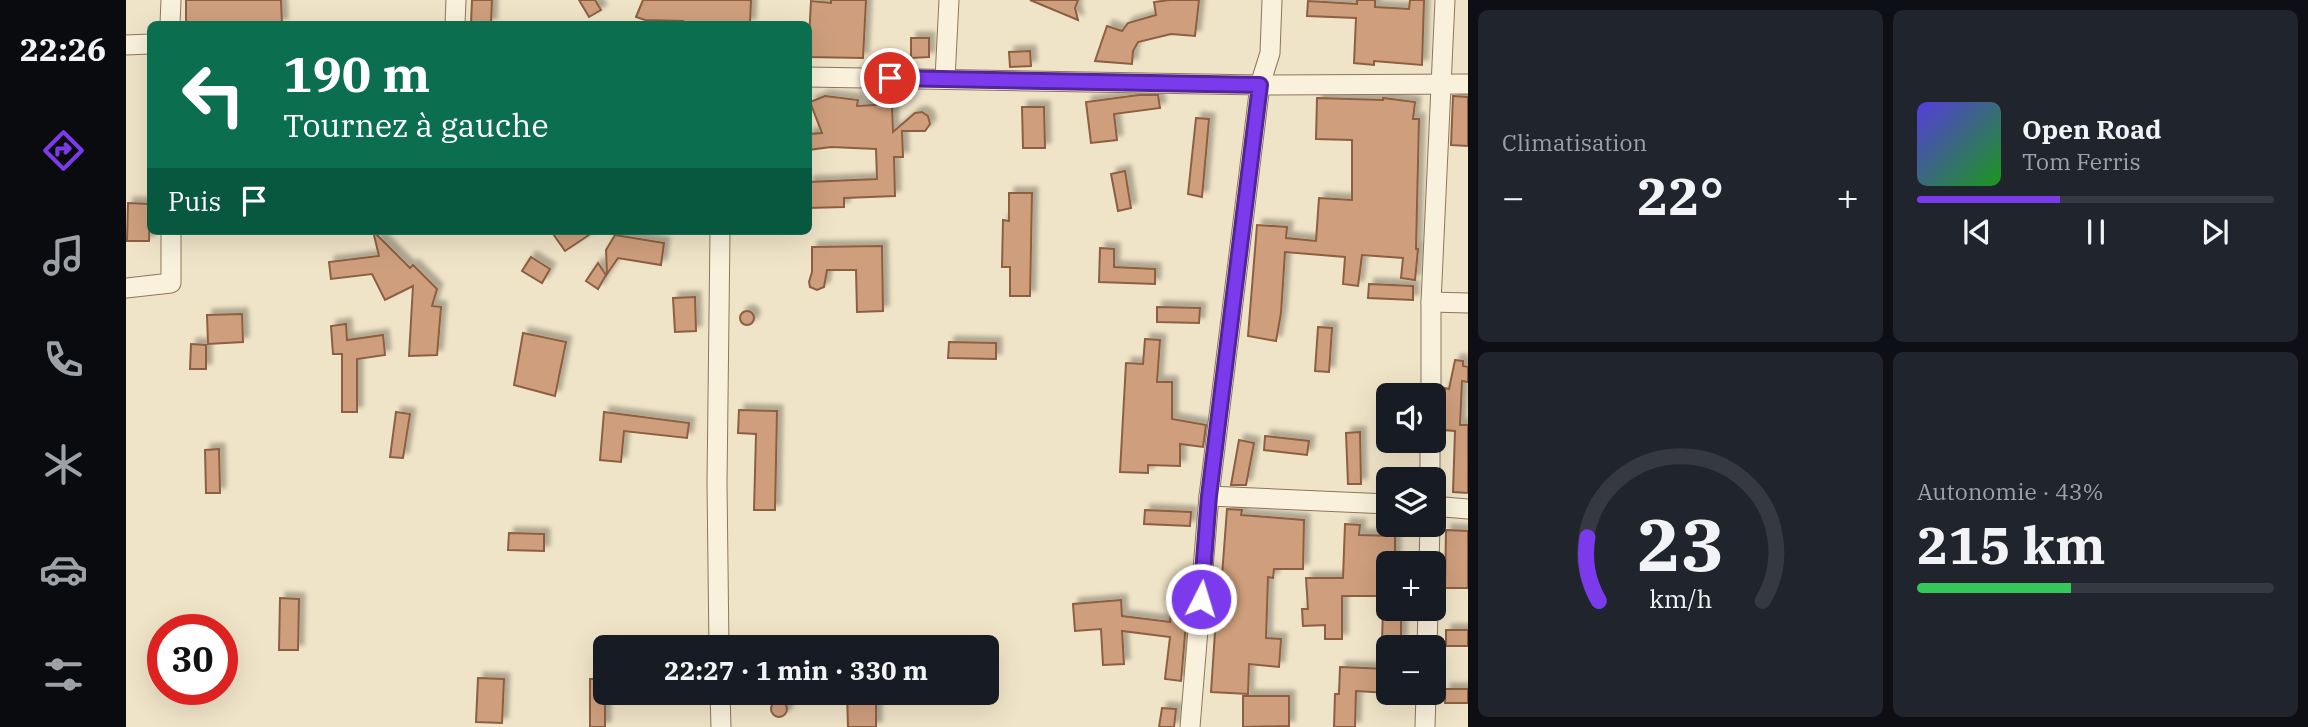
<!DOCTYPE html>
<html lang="fr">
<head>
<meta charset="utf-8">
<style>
  :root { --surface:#171b24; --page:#20242c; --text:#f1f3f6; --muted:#9ea1a6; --line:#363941; --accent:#7c3aed }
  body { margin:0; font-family:"IBM Plex Serif",serif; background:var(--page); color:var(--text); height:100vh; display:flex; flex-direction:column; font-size:26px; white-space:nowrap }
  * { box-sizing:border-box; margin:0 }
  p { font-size:23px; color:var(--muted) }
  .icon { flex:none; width:38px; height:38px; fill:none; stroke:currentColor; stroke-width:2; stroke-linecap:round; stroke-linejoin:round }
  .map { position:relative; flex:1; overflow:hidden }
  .panel { display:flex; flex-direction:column; gap:10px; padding:10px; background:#0d0f14; width:840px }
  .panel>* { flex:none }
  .guide { position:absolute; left:21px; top:21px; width:665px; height:214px; border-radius:10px; box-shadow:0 7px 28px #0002; background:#0b6e4f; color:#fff; overflow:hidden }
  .controls { position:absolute; left:1250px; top:383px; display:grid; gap:14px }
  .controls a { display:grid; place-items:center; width:70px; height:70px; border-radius:10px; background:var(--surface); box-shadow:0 7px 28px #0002; font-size:35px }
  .speed { position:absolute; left:21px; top:614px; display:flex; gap:14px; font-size:35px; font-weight:700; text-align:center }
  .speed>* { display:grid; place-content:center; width:91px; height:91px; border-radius:50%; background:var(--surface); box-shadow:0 7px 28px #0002; line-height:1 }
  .speed .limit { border:10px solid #d22; background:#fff; color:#111 }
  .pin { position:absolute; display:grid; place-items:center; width:60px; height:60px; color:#fff; margin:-30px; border:4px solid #fff; border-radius:50%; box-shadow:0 2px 7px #0007 }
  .me { position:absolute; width:77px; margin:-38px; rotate:5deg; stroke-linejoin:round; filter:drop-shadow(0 0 5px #0008) }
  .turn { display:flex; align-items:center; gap:24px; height:147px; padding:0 21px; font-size:32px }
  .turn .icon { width:91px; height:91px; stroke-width:2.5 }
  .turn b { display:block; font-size:49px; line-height:60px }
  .then { display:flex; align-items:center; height:66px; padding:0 21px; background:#0003; gap:14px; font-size:26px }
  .big { font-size:52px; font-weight:700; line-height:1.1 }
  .panel .card { flex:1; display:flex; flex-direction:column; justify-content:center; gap:10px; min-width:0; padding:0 24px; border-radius:10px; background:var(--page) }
  .panel .dial { align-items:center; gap:0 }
  .dial svg { height:182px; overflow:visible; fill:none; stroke:var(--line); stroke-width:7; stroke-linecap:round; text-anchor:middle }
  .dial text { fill:var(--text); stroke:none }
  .song { display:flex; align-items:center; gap:21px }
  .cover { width:84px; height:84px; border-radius:10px; background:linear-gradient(135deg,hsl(250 70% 55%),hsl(120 70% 35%)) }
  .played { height:7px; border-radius:4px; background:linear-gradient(90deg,var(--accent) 40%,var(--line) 40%) }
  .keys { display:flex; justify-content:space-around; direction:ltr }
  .heat { display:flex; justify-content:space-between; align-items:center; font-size:38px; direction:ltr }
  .charge { height:10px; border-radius:5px; background:linear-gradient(90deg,#34c759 43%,var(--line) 0) }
  .panel .tiles { flex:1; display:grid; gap:10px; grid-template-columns:repeat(2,1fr) }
  .trip { position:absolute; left:467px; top:635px; width:406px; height:70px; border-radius:10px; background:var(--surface); box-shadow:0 7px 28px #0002; font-weight:700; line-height:70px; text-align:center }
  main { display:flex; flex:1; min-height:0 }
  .dock { display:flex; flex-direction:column; width:126px; justify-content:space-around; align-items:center; background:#090b0e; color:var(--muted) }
  .dock .icon { width:49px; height:49px }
  .dock .selected { color:var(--accent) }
  .dock b { font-size:32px; color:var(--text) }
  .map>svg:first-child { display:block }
</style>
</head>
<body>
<main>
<nav class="dock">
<b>22:26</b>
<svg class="icon selected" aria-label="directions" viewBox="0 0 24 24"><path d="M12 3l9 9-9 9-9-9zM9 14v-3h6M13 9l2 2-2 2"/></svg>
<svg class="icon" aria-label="music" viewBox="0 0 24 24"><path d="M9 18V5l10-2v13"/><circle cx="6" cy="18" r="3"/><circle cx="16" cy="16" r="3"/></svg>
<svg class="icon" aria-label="phone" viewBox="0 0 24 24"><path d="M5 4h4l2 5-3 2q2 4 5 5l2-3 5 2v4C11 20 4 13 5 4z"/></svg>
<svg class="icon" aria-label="climate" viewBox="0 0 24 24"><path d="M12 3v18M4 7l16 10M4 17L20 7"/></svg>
<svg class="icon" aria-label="car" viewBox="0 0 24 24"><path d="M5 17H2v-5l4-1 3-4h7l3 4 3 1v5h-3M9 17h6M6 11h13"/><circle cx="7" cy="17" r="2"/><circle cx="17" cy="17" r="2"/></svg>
<svg class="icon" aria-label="filters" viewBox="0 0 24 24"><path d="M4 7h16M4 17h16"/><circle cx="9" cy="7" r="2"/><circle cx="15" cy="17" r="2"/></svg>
</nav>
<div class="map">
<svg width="1342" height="727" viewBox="0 0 1342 727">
  <defs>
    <filter id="shadow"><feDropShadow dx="5.5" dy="-5.5" stdDeviation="2" flood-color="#0004"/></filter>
  </defs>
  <rect width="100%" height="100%" fill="#f0e4c8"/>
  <g fill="#cf9f7d" stroke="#8d5f41" stroke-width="2" filter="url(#shadow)">
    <polygon points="60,0 155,0 156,24 60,24"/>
    <polygon points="346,0 366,0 365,24 345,24"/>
    <polygon points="453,0 469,0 475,10 463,17"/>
    <polygon points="517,0 625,0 624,24 556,24 557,21 519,20 510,17"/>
    <polygon points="705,0 740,0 737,58 682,57 685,1 705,3"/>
    <polygon points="904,0 952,0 949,8 952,20"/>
    <polygon points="1044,0 1073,0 1069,36 1045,34 1012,42 1007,51 1006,64 969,61 981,26 996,31 1002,23 1030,15 1028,2"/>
    <polygon points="1231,0 1249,0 1249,7 1283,9 1284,0 1298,0 1296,65 1248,61 1248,65 1228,63 1230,18 1181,16 1182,1 1231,4"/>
    <polygon points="785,38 803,38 803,57 785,58"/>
    <polygon points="904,51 905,66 884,67 883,52"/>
    <polygon points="1013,95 1032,95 1034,108 988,114 991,140 965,143 960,102"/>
    <polygon points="699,96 732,100 731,106 766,104 767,132 789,113 796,112 802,116 804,124 799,131 776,131 777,157 768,157 769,196 718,198 718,207 682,208 682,182 751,179 750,149 705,147 682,150 682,134 696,133 684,102"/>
    <polygon points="1327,96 1342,97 1342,146 1325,145"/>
    <polygon points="1191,98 1257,100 1257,98 1289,102 1287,119 1293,119 1290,249 1292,249 1289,280 1275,278 1277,258 1236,255 1232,286 1217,284 1219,257 1159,252 1155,313 1150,341 1122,336 1131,225 1161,227 1160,238 1190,241 1193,198 1226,200 1226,140 1190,139"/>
    <polygon points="896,107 918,107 919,148 897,148"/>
    <polygon points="1070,118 1083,119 1076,197 1062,194"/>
    <polygon points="999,171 1005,208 992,211 985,174"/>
    <polygon points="883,193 906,193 904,296 884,296 884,267 876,267 877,220 883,221"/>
    <polygon points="2,203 24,204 23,241 1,241"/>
    <polygon points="247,231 284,268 287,265 311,289 306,306 315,307 311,355 283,356 287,286 259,300 246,274 205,279 203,262 253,256"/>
    <polygon points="425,231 469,231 439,251"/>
    <polygon points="489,235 538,243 535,265 492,258 481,274 480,250"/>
    <polygon points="756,246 757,311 731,312 730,270 701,270 698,287 691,290 684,287 683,282 686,272 686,247"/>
    <polygon points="974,248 988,249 988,267 1029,269 1029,284 973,282"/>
    <polygon points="405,257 424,269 416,283 396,271"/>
    <polygon points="472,263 480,275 472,289 460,281"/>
    <polygon points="1243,284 1287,286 1287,300 1242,298"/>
    <polygon points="569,297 570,331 549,332 547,298"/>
    <polygon points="1031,307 1074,308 1073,323 1031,322"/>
    <circle cx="621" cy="318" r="7"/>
    <polygon points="116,314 117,342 82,344 81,315"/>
    <polygon points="220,324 221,340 257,335 259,355 231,359 231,412 216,412 216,354 207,354 205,326"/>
    <polygon points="1192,327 1206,328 1203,372 1189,371"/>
    <polygon points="397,333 440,342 429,396 388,385"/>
    <polygon points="1019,339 1034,340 1031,382 1046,382 1046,419 1080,425 1077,447 1054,444 1054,466 1022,465 1022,473 994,472 1000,363 1017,364"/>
    <polygon points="823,342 870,343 870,359 822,358"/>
    <polygon points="65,344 80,345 80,369 64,369"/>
    <polygon points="1329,360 1337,361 1337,366 1342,367 1342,382 1336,381 1334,425 1342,425 1342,493 1327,492 1329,431 1317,430 1319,388 1323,389"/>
    <polygon points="613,410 651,411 649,510 628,510 630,434 612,433"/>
    <polygon points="270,412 284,414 277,458 264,457"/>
    <polygon points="478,412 563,423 561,438 498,431 495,462 474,460"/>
    <polygon points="1234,432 1235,484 1222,484 1220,433"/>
    <polygon points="1139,436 1183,441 1181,455 1138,450"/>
    <polygon points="1113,440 1128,443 1120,485 1105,485"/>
    <polygon points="93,449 94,493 80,493 79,450"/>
    <polygon points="1101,509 1116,510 1115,515 1178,520 1177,569 1148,569 1147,578 1142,577 1140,638 1155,639 1153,667 1123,664 1122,694 1085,692 1090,617 1096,576"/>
    <polygon points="1019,510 1065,512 1064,526 1018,524"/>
    <polygon points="1219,524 1234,525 1233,535 1269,536 1269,564 1262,564 1262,596 1216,596 1216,639 1199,639 1199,625 1177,626 1176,609 1182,609 1180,578 1217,578"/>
    <polygon points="1320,530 1342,531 1342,588 1319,588"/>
    <polygon points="383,533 418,534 418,551 382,550"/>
    <polygon points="1047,587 1063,588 1055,681 1039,679 1044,637 996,631 998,664 977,665 975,629 949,631 947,604 995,600 996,616 1044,622"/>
    <polygon points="154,598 173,599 172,650 153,650"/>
    <polygon points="1257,609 1275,609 1275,641 1256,641"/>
    <rect x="1320" y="630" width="22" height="16"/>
    <polygon points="1214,667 1262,669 1262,693 1230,691 1229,727 1208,727 1209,694 1213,694"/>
    <polygon points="352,678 378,679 376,723 350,722"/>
    <rect x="464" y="679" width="15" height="48"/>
    <rect x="1319" y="689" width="23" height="14"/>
    <polygon points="721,693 750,693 750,727 722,727"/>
    <polygon points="1117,696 1163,696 1163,726 1117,727"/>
    <circle cx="653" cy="709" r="8"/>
    <polygon points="1036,708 1050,709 1048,727 1033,727"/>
  </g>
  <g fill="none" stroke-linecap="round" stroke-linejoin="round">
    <defs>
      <g id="street">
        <polyline points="44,24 45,0"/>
        <polyline points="329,24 330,0"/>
        <polyline points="0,45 24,44"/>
        <polyline points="682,77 1134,85 1342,84"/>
        <polyline points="819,79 823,0"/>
        <polyline points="0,288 45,283 45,231"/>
        <polyline points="1305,302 1342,303"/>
        <polyline points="1305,396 1305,302 1319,0"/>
        <polyline points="1304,480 1304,441"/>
        <polyline points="1083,496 1262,504"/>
        <polyline points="1307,506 1342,509"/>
        <polyline points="1303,564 1304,525"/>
        <polyline points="593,648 591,483 594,231"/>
        <polyline points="1301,648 1302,609"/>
        <polyline points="594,693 595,727"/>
        <polyline points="1064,727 1083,496 1134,85 1144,53 1146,0"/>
        <polyline points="1299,727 1300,693"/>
      </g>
    </defs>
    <use href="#street" stroke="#8d765c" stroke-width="21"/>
    <use href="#street" stroke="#faf1dc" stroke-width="19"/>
  </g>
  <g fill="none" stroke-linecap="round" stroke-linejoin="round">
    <defs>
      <polyline id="route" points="764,78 1134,85 1083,496 1075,599"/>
    </defs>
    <use href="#route" stroke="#51269a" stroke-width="18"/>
    <use href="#route" stroke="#7c3aed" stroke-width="12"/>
  </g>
</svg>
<div class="controls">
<a><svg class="icon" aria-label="sound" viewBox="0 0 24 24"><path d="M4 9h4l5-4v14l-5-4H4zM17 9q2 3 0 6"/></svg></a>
<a><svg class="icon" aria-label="layers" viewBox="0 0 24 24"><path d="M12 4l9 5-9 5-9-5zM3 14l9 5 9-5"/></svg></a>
<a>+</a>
<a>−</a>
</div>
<div class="speed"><div class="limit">30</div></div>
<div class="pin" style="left:764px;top:78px;background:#d93025"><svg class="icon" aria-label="arrive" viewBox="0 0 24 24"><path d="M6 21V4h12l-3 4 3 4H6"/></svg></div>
<svg class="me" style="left:1075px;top:599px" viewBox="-20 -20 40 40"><circle r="17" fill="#7c3aed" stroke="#fff" stroke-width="3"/><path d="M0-11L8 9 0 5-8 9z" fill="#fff"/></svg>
<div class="trip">22:27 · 1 min · 330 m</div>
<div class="guide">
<div class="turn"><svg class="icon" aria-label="left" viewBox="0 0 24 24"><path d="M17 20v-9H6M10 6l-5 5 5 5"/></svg><div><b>190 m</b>Tournez à gauche</div></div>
<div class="then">Puis<svg class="icon" aria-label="arrive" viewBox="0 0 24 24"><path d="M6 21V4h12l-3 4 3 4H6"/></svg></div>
</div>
</div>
<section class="panel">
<div class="tiles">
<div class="card"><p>Climatisation</p>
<div class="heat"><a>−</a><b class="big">22°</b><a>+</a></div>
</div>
<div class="card">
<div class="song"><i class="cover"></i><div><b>Open Road</b><p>Tom Ferris</p></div></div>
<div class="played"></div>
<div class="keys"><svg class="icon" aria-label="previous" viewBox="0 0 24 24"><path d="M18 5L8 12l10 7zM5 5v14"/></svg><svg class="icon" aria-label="pause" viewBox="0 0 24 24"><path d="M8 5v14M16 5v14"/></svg><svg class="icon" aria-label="next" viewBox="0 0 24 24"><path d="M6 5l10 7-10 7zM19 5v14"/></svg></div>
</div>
<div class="card dial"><svg viewBox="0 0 100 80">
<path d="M14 69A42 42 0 1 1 86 69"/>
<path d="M14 69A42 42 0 0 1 9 41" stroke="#7c3aed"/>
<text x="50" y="56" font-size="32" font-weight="700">23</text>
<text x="50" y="72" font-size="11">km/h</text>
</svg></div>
<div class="card"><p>Autonomie · 43%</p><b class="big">215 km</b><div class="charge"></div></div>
</div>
</section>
</main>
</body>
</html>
